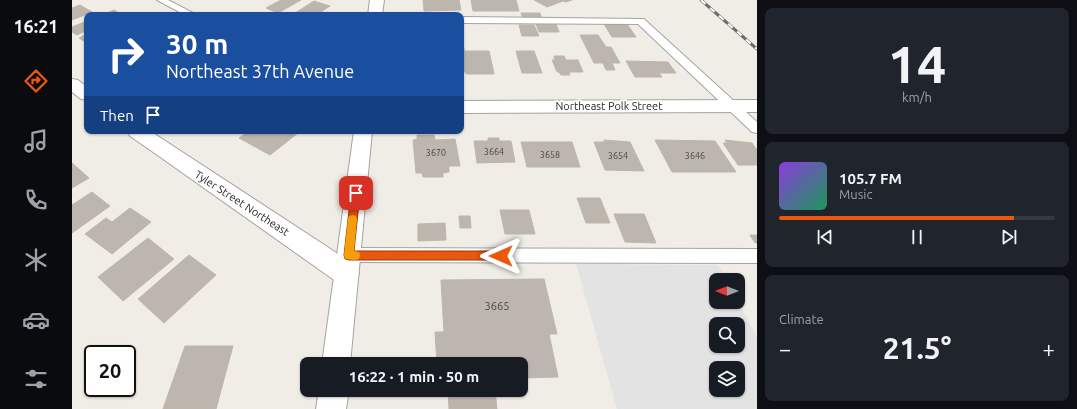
<!DOCTYPE html>
<html lang="en">
<head>
<meta charset="utf-8">
<style>
  :root { --surface:#171b24; --page:#20242c; --text:#f1f3f6; --muted:#9ea1a6; --line:#363941; --accent:#ea580c }
  body { margin:0; font-family:Ubuntu,sans-serif; background:var(--page); color:var(--text); height:100vh; display:flex; flex-direction:column; font-size:15px; white-space:nowrap }
  * { box-sizing:border-box; margin:0 }
  p { font-size:13px; color:var(--muted) }
  .icon { flex:none; width:22px; height:22px; fill:none; stroke:currentColor; stroke-width:2; stroke-linecap:round; stroke-linejoin:round }
  .map { position:relative; flex:1; overflow:hidden }
  .side { display:flex; flex-direction:column; gap:8px; padding:8px; background:#0d0f14; width:320px }
  .side>* { flex:none }
  .banner { position:absolute; left:12px; top:12px; width:380px; height:122px; border-radius:8px; box-shadow:0 1px 3px #0004; background:#1a4fa0; color:#fff; overflow:hidden }
  .needle { width:26px; rotate:270deg }
  .buttons { position:absolute; left:637px; top:273px; display:grid; gap:8px }
  .buttons a { display:grid; place-items:center; width:36px; height:36px; border-radius:8px; background:var(--surface); box-shadow:0 1px 3px #0004; font-size:20px }
  .speed { position:absolute; left:12px; top:345px; display:flex; gap:8px; font-size:20px; font-weight:700; text-align:center }
  .speed>* { display:grid; place-content:center; width:52px; height:52px; border-radius:50%; background:var(--surface); box-shadow:0 1px 3px #0004; line-height:1 }
  .speed .limit { border:2px solid #111; border-radius:6px; background:#fff; color:#111 }
  .pin { position:absolute; display:grid; place-items:center; width:34px; height:34px; color:#fff; margin:-17px; border-radius:8px; box-shadow:0 2px 6px #0006 }
  .me { position:absolute; width:44px; margin:-22px; rotate:270deg; stroke-linejoin:round; filter:drop-shadow(0 0 3px #0008) }
  .turn { display:flex; align-items:center; gap:14px; height:84px; padding:0 16px; font-size:18px }
  .turn .icon { width:52px; height:52px; stroke-width:2.5 }
  .turn b { display:block; font-size:28px; line-height:34px }
  .then { display:flex; align-items:center; height:38px; padding:0 16px; background:#0003; gap:8px; font-size:15px }
  .big { font-size:30px; font-weight:700; line-height:1.1 }
  .side .widget { flex:1; display:flex; flex-direction:column; justify-content:center; gap:6px; min-width:0; padding:0 14px; border-radius:8px; background:var(--page) }
  .side .dial { align-items:center; gap:0 }
  .dial b { font-size:52px; line-height:1 }
  .song { display:flex; align-items:center; gap:12px }
  .cover { width:48px; height:48px; border-radius:6px; background:linear-gradient(135deg,hsl(270 70% 55%),hsl(150 70% 35%)) }
  .played { height:4px; border-radius:2px; background:linear-gradient(90deg,var(--accent) 85%,var(--line) 85%) }
  .keys { display:flex; justify-content:space-around; direction:ltr }
  .heat { display:flex; justify-content:space-between; align-items:center; font-size:22px; direction:ltr }
  .trip { position:absolute; left:228px; top:357px; width:228px; height:40px; border-radius:8px; background:var(--surface); box-shadow:0 1px 3px #0004; font-weight:700; line-height:40px; text-align:center }
  main { display:flex; flex:1; min-height:0 }
  .menu { display:flex; flex-direction:column; width:72px; justify-content:space-around; align-items:center; background:#090b0e; color:var(--muted) }
  .menu .icon { width:28px; height:28px }
  .menu .active { color:var(--accent) }
  .menu b { font-size:18px; color:var(--text) }
  .map>svg:first-child { display:block }
</style>
</head>
<body>
<main>
<nav class="menu">
<b>16:21</b>
<svg class="icon active" aria-label="directions" viewBox="0 0 24 24"><path d="M12 3l9 9-9 9-9-9zM9 14v-3h6M13 9l2 2-2 2"/></svg>
<svg class="icon" aria-label="music" viewBox="0 0 24 24"><path d="M9 18V5l10-2v13"/><circle cx="6" cy="18" r="3"/><circle cx="16" cy="16" r="3"/></svg>
<svg class="icon" aria-label="phone" viewBox="0 0 24 24"><path d="M5 4h4l2 5-3 2q2 4 5 5l2-3 5 2v4C11 20 4 13 5 4z"/></svg>
<svg class="icon" aria-label="climate" viewBox="0 0 24 24"><path d="M12 3v18M4 7l16 10M4 17L20 7"/></svg>
<svg class="icon" aria-label="car" viewBox="0 0 24 24"><path d="M5 17H2v-5l4-1 3-4h7l3 4 3 1v5h-3M9 17h6M6 11h13"/><circle cx="7" cy="17" r="2"/><circle cx="17" cy="17" r="2"/></svg>
<svg class="icon" aria-label="filters" viewBox="0 0 24 24"><path d="M4 7h16M4 17h16"/><circle cx="9" cy="7" r="2"/><circle cx="15" cy="17" r="2"/></svg>
</nav>
<div class="map">
<svg width="685" height="409" viewBox="0 0 685 409">
  <rect width="100%" height="100%" fill="#efede5"/>
  <path fill="#e3e3e3" fill-rule="evenodd" d="M504,264L646,265L654,280H644V302H666L685,337V409H545ZM644,324H666V346H644ZM644,368H666V390H644Z"/>
  <g fill="#bcb6af" stroke="#c0b6a8">
    <polygon points="209,0 229,0 206,13 194,8"/>
    <polygon points="351,0 387,0 389,10 352,11"/>
    <polygon points="399,0 444,0 447,11 401,11"/>
    <polygon points="462,0 500,0 494,2 491,1 475,7"/>
    <polygon points="242,1 258,6 244,15 220,15"/>
    <polygon points="8,5 20,12 0,20 0,8"/>
    <polygon points="42,10 51,15 31,15"/>
    <polygon points="449,13 468,13 470,19 451,18"/>
    <polygon points="15,21 15,30 5,35 0,32 0,27"/>
    <polygon points="464,24 484,24 487,32 467,32"/>
    <polygon points="532,24 555,24 564,37 540,37"/>
    <polygon points="447,25 462,25 467,36 450,36"/>
    <polygon points="15,34 15,43 7,38"/>
    <polygon points="508,35 526,35 534,47 539,47 548,63 540,63 543,70 534,70 531,63 522,63"/>
    <polygon points="389,48 392,48 392,51 417,51 422,74 394,74 394,72 389,72"/>
    <polygon points="444,51 462,51 470,73 450,73"/>
    <polygon points="482,56 492,56 494,60 506,60 511,72 497,72 498,75 489,75 487,72 485,72 480,60 483,60"/>
    <polygon points="554,61 596,62 604,73 587,73 590,77 563,77"/>
    <polygon points="177,131 222,131 226,133 198,155 167,138"/>
    <polygon points="345,135 362,135 363,140 383,139 388,166 377,166 377,172 371,173 371,177 351,177 350,173 344,173 341,140 345,139"/>
    <polygon points="416,138 427,138 427,141 439,141 443,162 405,163 402,141 416,141"/>
    <polygon points="532,140 558,142 572,171 533,170 522,142 532,142"/>
    <polygon points="583,140 643,141 664,172 600,172"/>
    <polygon points="653,140 680,143 685,150 685,165 666,165 651,143 655,143"/>
    <polygon points="449,142 500,142 508,167 455,167"/>
    <polygon points="0,163 17,178 0,188"/>
    <polygon points="20,192 38,206 0,233 0,205"/>
    <polygon points="505,198 528,198 538,223 514,223"/>
    <polygon points="58,208 79,222 40,254 13,234 34,218 40,222"/>
    <polygon points="428,210 457,210 463,234 433,234"/>
    <polygon points="542,214 572,214 584,243 553,242"/>
    <polygon points="387,216 398,216 399,228 388,228"/>
    <polygon points="373,223 374,240 346,241 346,224"/>
    <polygon points="678,235 685,235 685,243 683,243"/>
    <polygon points="76,238 102,259 51,301 26,277"/>
    <polygon points="117,255 144,275 92,323 66,299"/>
    <polygon points="472,279 485,334 477,334 486,377 449,378 449,364 365,364 363,332 372,332 369,280"/>
    <polygon points="113,346 161,346 144,409 91,409"/>
    <polygon points="376,390 423,390 425,409 377,409"/>
  </g>
  <g fill="none" stroke-linecap="round" stroke-linejoin="round">
    <defs>
      <g id="service">
        <polygon points="85,0 96,0 125,15 113,15"/>
        <polygon points="389,17 572,19 685,122 685,133 680,132 566,24 389,23"/>
        <polygon points="277,248 685,249 685,263 277,262 271,260 269,255 271,250"/>
      </g>
      <g id="minor">
        <polygon points="0,79 6,80 15,87 15,100 9,99 0,92"/>
        <polygon points="685,100 685,112 389,113 389,101"/>
        <polygon points="56,131 78,131 257,248 283,266 287,274 283,282 274,285 265,282 84,154 58,136"/>
      </g>
      <g id="tertiary">
        <polygon points="298,0 312,0 310,15 296,15"/>
        <polygon points="282,131 300,131 278,364 250,364"/>
        <polygon points="247,390 277,390 274,409 244,409"/>
      </g>
    </defs>
    <use href="#service" stroke="#a3a3a3" stroke-width="2"/>
    <use href="#minor" stroke="#a3a3a3" stroke-width="2"/>
    <use href="#tertiary" stroke="#a3a3a3" stroke-width="2"/>
    <use href="#service" fill="#fff" fill-rule="evenodd"/>
    <use href="#minor" fill="#fff" fill-rule="evenodd"/>
    <use href="#tertiary" fill="#fff" fill-rule="evenodd"/>
    <defs>
      <polyline id="rail" points="629,0 685,49"/>
    </defs>
    <use href="#rail" stroke="#6d6d6d" stroke-width="3"/>
    <use href="#rail" stroke="#fff" stroke-width="2" stroke-dasharray="6" stroke-linecap="butt"/>
  </g>
  <polygon fill="#ea580c" stroke="#983908" points="284,190 288,193 282,251 429,251 433,252 434,256 433,259 429,260 277,260 273,259 272,255 279,193"/>
  <polygon fill="#f59e0b" points="281,215 284,216 285,219 282,251 287,252 288,255 287,259 283,260 273,259 272,255 276,219 277,216"/>
  <g text-anchor="middle" dominant-baseline="central" stroke-width="3.5" stroke-linejoin="round" paint-order="stroke">
    <g font-size="9" fill="#464543">
      <text x="422" y="152">3664</text>
      <text x="364" y="153">3670</text>
      <text x="478" y="155">3658</text>
      <text x="546" y="156">3654</text>
      <text x="623" y="156">3646</text>
    </g>
    <g font-size="11" fill="#1f1f1f" stroke="#fff">
      <text x="537" y="106">Northeast Polk Street</text>
      <text transform="translate(170 203) rotate(33)">Tyler Street Northeast</text>
    </g>
    <g font-size="11" fill="#464543">
      <text x="425" y="306">3665</text>
    </g>
  </g>
</svg>
<div class="buttons">
<a><svg class="needle" viewBox="-14 -14 28 28"><path d="M0-13l5 13h-10z" fill="#e53935"/><path d="M0 13l5-13h-10z" fill="#9ea1a6"/></svg></a>
<a><svg class="icon" aria-label="search" viewBox="0 0 24 24"><circle cx="10" cy="10" r="6"/><path d="M15 15l6 6"/></svg></a>
<a><svg class="icon" aria-label="layers" viewBox="0 0 24 24"><path d="M12 4l9 5-9 5-9-5zM3 14l9 5 9-5"/></svg></a>
</div>
<div class="speed"><div class="limit">20</div></div>
<div class="pin" style="left:284px;top:193px;background:#d93025"><svg class="icon" aria-label="arrive" viewBox="0 0 24 24"><path d="M6 21V4h12l-3 4 3 4H6"/></svg></div>
<svg class="me" style="left:429px;top:256px" viewBox="-20 -20 40 40"><path d="M0-17L14 15 0 8-14 15z" fill="#ea580c" stroke="#fff" stroke-width="4"/></svg>
<div class="trip">16:22 · 1 min · 50 m</div>
<div class="banner">
<div class="turn"><svg class="icon" aria-label="right" viewBox="0 0 24 24"><path d="M7 20v-9h11M14 6l5 5-5 5"/></svg><div><b>30 m</b>Northeast 37th Avenue</div></div>
<div class="then">Then<svg class="icon" aria-label="arrive" viewBox="0 0 24 24"><path d="M6 21V4h12l-3 4 3 4H6"/></svg></div>
</div>
</div>
<section class="side">
<div class="widget dial"><b>14</b><p>km/h</p></div>
<div class="widget">
<div class="song"><i class="cover"></i><div><b>105.7 FM</b><p>Music</p></div></div>
<div class="played"></div>
<div class="keys"><svg class="icon" aria-label="previous" viewBox="0 0 24 24"><path d="M18 5L8 12l10 7zM5 5v14"/></svg><svg class="icon" aria-label="pause" viewBox="0 0 24 24"><path d="M8 5v14M16 5v14"/></svg><svg class="icon" aria-label="next" viewBox="0 0 24 24"><path d="M6 5l10 7-10 7zM19 5v14"/></svg></div>
</div>
<div class="widget"><p>Climate</p>
<div class="heat"><a>−</a><b class="big">21.5°</b><a>+</a></div>
</div>
</section>
</main>
</body>
</html>
